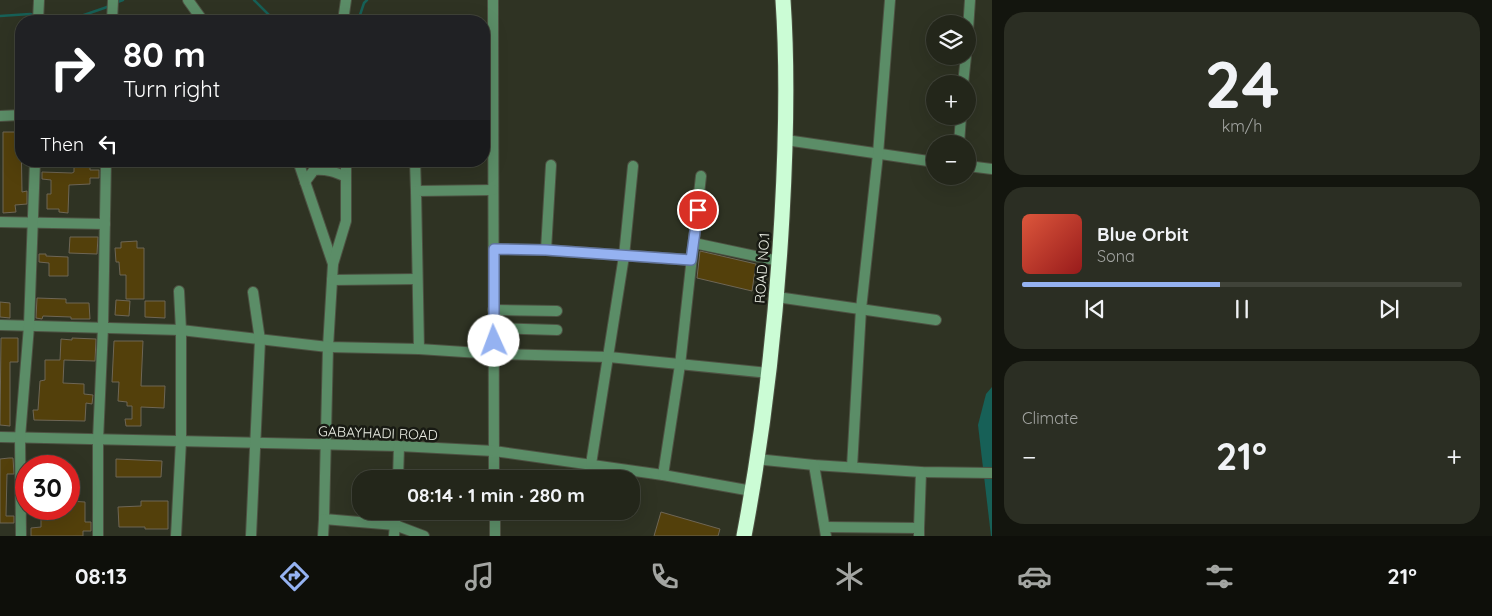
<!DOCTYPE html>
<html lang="en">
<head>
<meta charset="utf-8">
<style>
  :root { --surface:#23261a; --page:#2b2e23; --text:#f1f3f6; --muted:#a3a5a2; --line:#404339; --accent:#95b2f1 }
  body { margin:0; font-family:Quicksand,sans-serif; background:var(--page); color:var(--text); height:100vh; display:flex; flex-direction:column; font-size:19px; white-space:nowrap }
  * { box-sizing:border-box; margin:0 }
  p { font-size:16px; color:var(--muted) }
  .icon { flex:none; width:28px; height:28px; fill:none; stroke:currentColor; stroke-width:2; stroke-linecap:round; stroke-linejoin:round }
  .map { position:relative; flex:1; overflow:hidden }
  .side { display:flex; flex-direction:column; gap:12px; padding:12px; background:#13150e; width:500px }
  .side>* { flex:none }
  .banner { position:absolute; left:15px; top:15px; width:475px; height:152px; border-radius:20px; box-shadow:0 5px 20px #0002,0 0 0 1px var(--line); background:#202124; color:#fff; overflow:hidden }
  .fabs { position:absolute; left:926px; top:15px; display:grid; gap:10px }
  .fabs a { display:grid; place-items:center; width:50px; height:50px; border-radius:50%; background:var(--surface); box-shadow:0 5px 20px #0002,0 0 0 1px var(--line); font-size:25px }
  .speed { position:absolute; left:15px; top:455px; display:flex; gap:10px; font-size:25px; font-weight:700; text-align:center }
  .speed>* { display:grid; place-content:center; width:65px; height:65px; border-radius:50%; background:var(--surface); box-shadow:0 5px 20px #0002,0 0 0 1px var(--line); line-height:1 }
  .speed .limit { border:8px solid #d22; background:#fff; color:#111 }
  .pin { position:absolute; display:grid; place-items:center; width:42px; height:42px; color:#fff; margin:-21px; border:2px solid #fff; border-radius:50%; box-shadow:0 1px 5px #0007 }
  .me { position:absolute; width:55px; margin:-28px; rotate:358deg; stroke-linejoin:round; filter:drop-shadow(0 0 4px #0008) }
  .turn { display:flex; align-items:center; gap:18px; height:105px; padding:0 25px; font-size:22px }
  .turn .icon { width:65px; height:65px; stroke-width:2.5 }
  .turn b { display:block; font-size:35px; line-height:42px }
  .then { display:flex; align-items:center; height:48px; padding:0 25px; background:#0003; gap:10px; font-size:19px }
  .big { font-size:38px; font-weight:700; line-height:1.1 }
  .side .tile { flex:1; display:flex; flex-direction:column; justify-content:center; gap:8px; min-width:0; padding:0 18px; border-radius:20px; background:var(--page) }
  .side .dial { align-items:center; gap:0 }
  .dial b { font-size:65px; line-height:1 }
  .song { display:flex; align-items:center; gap:15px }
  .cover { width:60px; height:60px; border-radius:8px; background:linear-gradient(135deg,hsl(10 70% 55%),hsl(0 70% 35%)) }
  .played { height:5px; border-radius:2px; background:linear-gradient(90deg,var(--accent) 45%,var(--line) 45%) }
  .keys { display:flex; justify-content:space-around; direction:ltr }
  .heat { display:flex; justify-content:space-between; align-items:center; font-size:28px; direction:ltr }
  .trip { position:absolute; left:352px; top:470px; width:288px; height:50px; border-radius:20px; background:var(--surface); box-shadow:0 5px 20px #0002,0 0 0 1px var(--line); font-weight:700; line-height:50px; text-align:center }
  .menu { display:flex; height:80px; justify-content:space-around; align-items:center; background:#0e0f0a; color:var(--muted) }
  .menu .icon { width:35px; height:35px }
  .menu .on { color:var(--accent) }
  .menu b { font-size:22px; color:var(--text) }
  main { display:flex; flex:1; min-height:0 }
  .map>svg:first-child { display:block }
</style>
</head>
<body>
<main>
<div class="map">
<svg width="992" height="536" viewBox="0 0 992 536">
  <rect width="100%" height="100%" fill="#2f3323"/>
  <polygon fill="#176057" points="992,387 992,536 991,536 978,425 986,394"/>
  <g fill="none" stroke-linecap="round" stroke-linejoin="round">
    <g stroke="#176057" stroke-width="2.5">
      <polyline points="254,0 275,21"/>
      <polyline points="115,3 123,0"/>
      <polyline points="0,16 30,14 36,15"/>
      <polyline points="41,16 62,21 81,16 110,6"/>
      <polyline points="358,21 364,3 367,0"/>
    </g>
  </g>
  <g fill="#53400b" stroke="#6e6655">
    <polygon points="3,132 21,132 22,192 27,191 27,204 15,205 16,212 3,213"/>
    <polygon points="74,161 90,161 90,170 99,170 99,178 90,178 90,184 69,185 68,213 59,212 59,209 47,209 47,194 51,194 51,180 42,179 42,172 72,173 74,172"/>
    <polygon points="70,237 98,237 97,254 69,253"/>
    <polygon points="137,241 137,248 144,248 144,299 126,299 126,275 120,275 119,262 116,262 115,248 121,248 121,242"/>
    <polygon points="700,251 756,264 752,291 697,278"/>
    <polygon points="39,254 46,254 46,256 68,257 68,276 49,276 49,263 39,262"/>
    <polygon points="37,298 66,299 66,303 89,303 90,319 71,319 71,317 43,316 42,319 36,318"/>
    <polygon points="116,300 130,301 129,316 115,315"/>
    <polygon points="145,301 165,301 165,318 145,317"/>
    <polygon points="0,302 10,303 10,318 0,317"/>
    <polygon points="1,338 18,338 18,362 10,362 10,426 0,425"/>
    <polygon points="72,338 96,339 95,361 64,360 63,383 84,384 84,394 93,395 92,404 86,403 85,421 34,420 33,410 38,410 40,381 45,380 45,360 60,360 61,339 72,340"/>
    <polygon points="114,341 143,341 141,386 165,386 164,408 141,407 141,426 126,426 125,419 132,419 132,406 127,406 127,402 118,401 119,382 112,382"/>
    <polygon points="9,458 13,458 14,474 7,474 6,516 14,516 14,523 0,523 0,459"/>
    <polygon points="116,459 162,461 161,477 116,477"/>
    <polygon points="69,501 85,502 85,522 91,522 91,531 83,531 83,536 31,536 31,528 41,527 41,517 53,517 54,509 69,509"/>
    <polygon points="141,501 168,501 168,529 145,529 145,527 119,527 118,507 141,506"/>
    <polygon points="661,512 720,529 718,536 654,536"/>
  </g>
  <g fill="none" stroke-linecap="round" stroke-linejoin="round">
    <defs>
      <g id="minor">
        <polyline points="188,0 203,21"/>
        <polyline points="493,0 494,479"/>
        <polyline points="38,21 39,0"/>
        <polyline points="112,21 113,0"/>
        <polyline points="343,21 346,0"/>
        <polyline points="968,30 970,0"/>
        <polyline points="963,84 966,56"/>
        <polyline points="0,116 21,115"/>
        <polyline points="786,140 935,162"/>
        <polyline points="959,144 961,116"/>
        <polyline points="298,161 333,264"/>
        <polyline points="346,161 346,221 333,264 328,347 324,519 395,525 424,536"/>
        <polyline points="415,161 416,191"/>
        <polyline points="968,166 992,169"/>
        <path d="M305,182L314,170C327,169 335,172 346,177"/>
        <polyline points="0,222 105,224"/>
        <polyline points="694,243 779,261"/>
        <polyline points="494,249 546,250 691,260"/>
        <polyline points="546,250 551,165"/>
        <polyline points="332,280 417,279"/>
        <polyline points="777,297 936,320"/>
        <polyline points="493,310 557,311"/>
        <polyline points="0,325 181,330 328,347 419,349 495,354 609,357 768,373"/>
        <polyline points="494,328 557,330"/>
        <polyline points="419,349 416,191 493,190"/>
        <polyline points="0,437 399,446 494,451 663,475 752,491"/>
        <polyline points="756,459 814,465 921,472 992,473"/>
        <polyline points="591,464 624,256 633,166"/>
        <polyline points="814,465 826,536"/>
        <polyline points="852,467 861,309 878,154 890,0"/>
        <polyline points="663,475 680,365 701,176"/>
        <polyline points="398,479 399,446"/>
        <polyline points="495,511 495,536"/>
        <polyline points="825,527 919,528 919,536"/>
        <polyline points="919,528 921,472"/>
        <polyline points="21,536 20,437 29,326 35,161"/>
        <polyline points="98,536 98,440 103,327 106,161"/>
        <polyline points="176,536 181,441 181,330 179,291"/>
        <polyline points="251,536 260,340 253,292"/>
        <polyline points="323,536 324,519"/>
        <polyline points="394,536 396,511"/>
      </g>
      <path id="highway" d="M744,536C764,430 776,323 782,216C786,144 788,72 783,0"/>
    </defs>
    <use href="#minor" stroke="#4d5142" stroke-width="12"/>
    <use href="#highway" stroke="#4d5142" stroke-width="17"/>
    <use href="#minor" stroke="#5b8d67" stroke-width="10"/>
    <use href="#highway" stroke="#cbfcd5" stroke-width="15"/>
  </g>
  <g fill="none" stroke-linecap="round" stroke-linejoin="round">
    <defs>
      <polyline id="route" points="494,341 494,249 546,250 691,260 698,210"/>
    </defs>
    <use href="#route" stroke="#61749d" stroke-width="12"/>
    <use href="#route" stroke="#95b2f1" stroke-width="9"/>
  </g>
  <g text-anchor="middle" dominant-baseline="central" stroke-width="5" stroke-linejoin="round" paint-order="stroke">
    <g font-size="14" fill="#eaede3" stroke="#181a13">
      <text transform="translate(762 268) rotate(-86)">ROAD NO.1</text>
      <text transform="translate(378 433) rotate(2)">GABAYHADI ROAD</text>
    </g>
  </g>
</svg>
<div class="fabs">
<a><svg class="icon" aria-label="layers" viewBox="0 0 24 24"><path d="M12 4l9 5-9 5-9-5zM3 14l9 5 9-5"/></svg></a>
<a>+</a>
<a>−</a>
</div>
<div class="speed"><div class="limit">30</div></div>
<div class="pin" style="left:698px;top:210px;background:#d93025"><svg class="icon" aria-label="arrive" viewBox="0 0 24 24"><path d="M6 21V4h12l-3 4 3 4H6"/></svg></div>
<svg class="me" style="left:494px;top:341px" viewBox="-20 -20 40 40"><circle r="19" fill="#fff"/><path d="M0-13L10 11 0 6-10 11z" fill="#95b2f1"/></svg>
<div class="trip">08:14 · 1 min · 280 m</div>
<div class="banner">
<div class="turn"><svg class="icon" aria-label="right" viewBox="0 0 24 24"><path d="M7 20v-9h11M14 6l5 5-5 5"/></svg><div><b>80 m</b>Turn right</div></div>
<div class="then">Then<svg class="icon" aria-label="left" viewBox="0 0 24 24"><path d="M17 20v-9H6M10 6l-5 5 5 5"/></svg></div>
</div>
</div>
<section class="side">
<div class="tile dial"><b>24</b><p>km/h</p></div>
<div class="tile">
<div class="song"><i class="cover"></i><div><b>Blue Orbit</b><p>Sona</p></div></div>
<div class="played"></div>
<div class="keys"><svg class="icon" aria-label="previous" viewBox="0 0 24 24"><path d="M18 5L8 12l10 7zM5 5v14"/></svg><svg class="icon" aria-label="pause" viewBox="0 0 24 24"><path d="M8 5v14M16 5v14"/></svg><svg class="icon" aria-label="next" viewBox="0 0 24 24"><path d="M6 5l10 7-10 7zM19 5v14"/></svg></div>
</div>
<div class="tile"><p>Climate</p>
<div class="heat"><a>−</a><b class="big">21°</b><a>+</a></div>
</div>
</section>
</main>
<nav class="menu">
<b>08:13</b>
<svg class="icon on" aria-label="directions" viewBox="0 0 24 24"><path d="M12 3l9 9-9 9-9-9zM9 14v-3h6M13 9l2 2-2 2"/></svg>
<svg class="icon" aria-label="music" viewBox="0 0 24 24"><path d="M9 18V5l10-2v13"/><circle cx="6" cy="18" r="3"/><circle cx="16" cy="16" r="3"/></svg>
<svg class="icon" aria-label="phone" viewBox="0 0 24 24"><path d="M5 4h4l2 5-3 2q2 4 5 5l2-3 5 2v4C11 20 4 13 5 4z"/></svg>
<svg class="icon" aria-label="climate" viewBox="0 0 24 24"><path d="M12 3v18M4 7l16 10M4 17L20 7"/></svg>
<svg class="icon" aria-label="car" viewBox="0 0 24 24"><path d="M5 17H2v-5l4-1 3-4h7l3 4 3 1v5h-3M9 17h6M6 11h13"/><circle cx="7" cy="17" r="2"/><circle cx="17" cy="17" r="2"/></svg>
<svg class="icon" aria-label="filters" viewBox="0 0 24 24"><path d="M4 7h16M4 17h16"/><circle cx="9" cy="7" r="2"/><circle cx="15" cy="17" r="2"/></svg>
<b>21°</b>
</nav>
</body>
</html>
